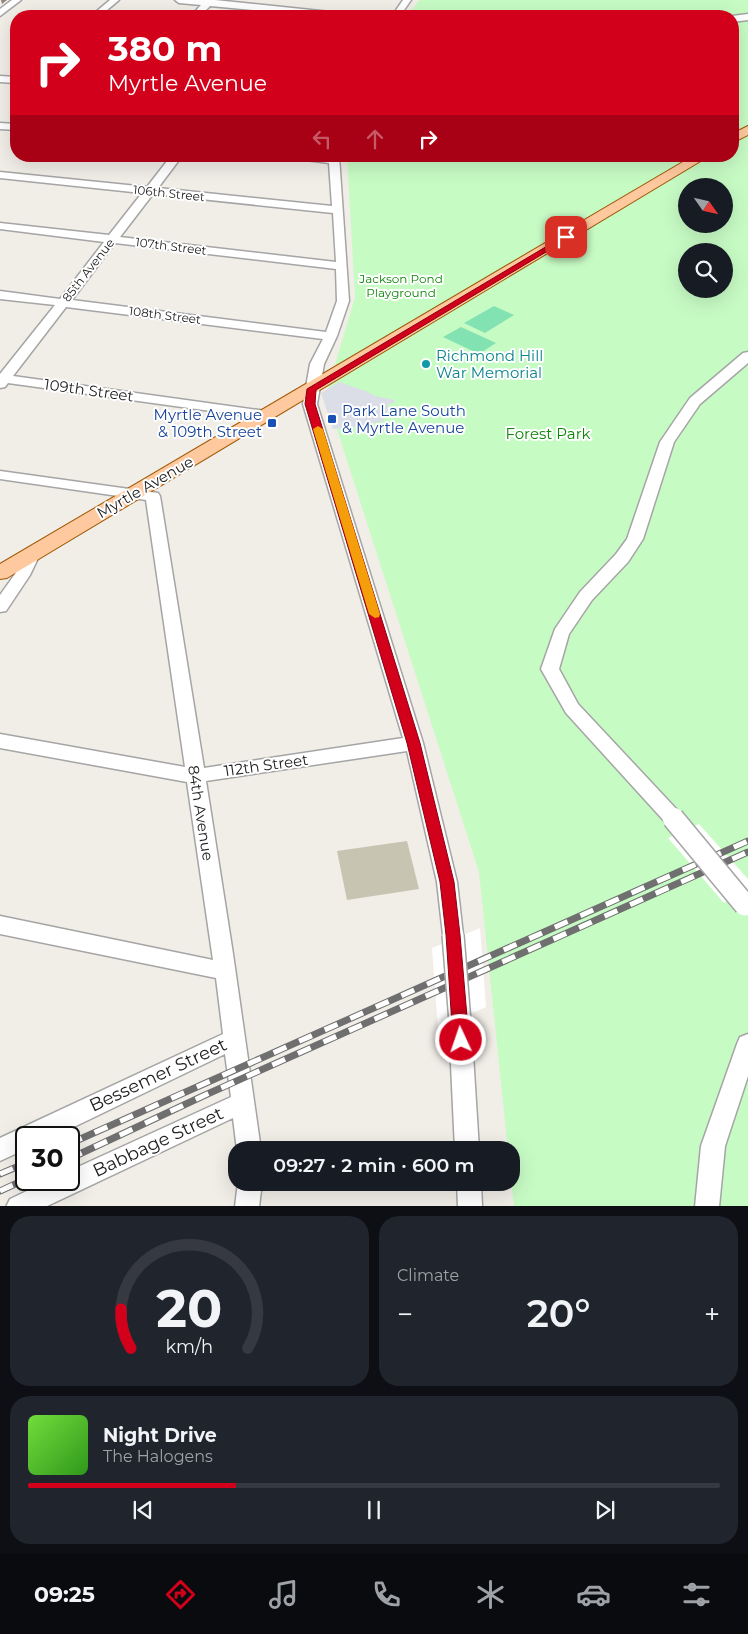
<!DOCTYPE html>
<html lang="en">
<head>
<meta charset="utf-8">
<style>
  :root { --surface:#171b24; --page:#20242c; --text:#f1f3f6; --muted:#9ea1a6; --line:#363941; --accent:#d2001a }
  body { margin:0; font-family:Montserrat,sans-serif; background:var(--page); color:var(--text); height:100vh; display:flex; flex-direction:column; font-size:19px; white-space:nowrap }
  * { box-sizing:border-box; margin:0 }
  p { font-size:16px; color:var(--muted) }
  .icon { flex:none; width:28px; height:28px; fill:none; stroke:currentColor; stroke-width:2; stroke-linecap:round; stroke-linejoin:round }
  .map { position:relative; height:1206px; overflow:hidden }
  .sheet { display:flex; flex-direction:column; gap:10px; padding:10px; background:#0d0f14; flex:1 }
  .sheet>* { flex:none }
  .top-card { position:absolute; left:10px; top:10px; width:729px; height:152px; border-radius:20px; box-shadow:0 5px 20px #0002; background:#d2001a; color:#fff; overflow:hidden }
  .needle { width:32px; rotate:124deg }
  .buttons { position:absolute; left:678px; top:178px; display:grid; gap:10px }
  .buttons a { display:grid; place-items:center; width:55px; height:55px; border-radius:50%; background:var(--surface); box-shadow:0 5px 20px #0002; font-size:25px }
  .speed { position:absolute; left:15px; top:1126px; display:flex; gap:10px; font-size:25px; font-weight:700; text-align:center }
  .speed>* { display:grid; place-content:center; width:65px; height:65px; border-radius:50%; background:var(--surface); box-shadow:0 5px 20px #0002; line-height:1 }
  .speed .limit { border:2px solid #111; border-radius:8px; background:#fff; color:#111 }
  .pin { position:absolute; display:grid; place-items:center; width:42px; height:42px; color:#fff; margin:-21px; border-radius:10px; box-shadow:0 2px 8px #0006 }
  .me { position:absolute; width:55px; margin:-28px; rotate:357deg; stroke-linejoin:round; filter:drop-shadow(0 0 4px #0008) }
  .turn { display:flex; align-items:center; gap:18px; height:105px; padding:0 15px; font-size:22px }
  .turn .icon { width:65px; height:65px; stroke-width:2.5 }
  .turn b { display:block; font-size:35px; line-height:42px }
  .lanes { display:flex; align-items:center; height:48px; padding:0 15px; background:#0003; justify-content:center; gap:25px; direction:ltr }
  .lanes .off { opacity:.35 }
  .big { font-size:38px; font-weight:600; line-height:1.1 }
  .sheet .widget { flex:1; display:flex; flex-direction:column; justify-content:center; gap:8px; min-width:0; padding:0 18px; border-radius:20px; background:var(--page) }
  .sheet .dial { align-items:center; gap:0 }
  .dial svg { height:130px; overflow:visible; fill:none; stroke:var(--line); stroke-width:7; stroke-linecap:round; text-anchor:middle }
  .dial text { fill:var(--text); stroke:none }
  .song { display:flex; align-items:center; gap:15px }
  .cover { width:60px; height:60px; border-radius:8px; background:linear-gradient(135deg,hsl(100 70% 55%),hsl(110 70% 35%)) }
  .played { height:5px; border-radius:2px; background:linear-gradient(90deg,var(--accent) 30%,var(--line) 30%) }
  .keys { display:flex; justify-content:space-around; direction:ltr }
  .heat { display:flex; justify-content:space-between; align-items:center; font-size:28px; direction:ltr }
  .sheet .tiles { flex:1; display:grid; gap:10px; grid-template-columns:1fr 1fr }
  .widget:last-child { grid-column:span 2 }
  .trip { position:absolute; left:228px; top:1141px; width:292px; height:50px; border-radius:20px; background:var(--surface); box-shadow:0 5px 20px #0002; font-weight:600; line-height:50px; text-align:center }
  .tab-bar { display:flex; height:80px; justify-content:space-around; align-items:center; background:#090b0e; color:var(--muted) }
  .tab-bar .icon { width:35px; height:35px }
  .tab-bar .active { color:var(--accent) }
  .tab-bar b { font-size:22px; color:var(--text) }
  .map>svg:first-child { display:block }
</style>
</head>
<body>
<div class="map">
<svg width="748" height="1207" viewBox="0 0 748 1207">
  <rect width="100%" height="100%" fill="#f1ede7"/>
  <polygon fill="#fffbe3" points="213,9 285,16 205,16"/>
  <polygon fill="#c7c4b2" points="407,841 419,889 347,900 337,851"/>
  <path fill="#c7fbc4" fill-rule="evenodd" d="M419,0H748V1206H514L511,1183V1150H508L479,872L326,395L355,297L347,156H732V16H408ZM686,186H724V224H686ZM686,251H724V289H686Z"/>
  <g fill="#83e2b2">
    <polygon points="494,306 514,315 485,333 464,323"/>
    <polygon points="461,327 496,343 479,354 443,337"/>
  </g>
  <polygon fill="#dbdde7" points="339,382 366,391 375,396 394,400 394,403 388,404 388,411 383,418 384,421 357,427 333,429 321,393"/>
  <g fill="#fff">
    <polygon points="699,824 748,879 748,891 724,903 668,838"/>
    <polygon points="480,928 486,1007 438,1028 432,948"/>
  </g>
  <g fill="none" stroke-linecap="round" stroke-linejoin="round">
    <defs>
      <g id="minor">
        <polygon points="12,0 21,0 0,16 0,9"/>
        <polygon points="110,0 119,0 100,16 91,16"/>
        <polygon points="175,0 215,0 340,13 344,16 316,16 210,6 200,16 191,16 201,5 179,3"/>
        <polygon points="403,0 411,0 400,16 392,16"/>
        <polygon points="748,14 748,20 732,22 732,16"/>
        <polygon points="0,76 16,77 16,83 0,82"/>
        <polygon points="0,123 16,124 16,130 0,129"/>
        <path d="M171,156H182L158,188L332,206L329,163L298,159L293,156H339L349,301L337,336L324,364L317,404L423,743L457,882L463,935L460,941L453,944L446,941L443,935L437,882L407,751L206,781L233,954L261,1150H237L233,1118L45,1207H6L10,1199L50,1180H69V1171L231,1097L225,1054L51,1138H26V1149L0,1161V1138L223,1034L216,978L0,934V916L213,960L187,782L0,748V734L185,767L146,500L0,479V471L158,493L160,496L204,768L403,738L303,404L310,364L323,339L66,307L13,376L273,412L275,415L273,418L268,419L8,383L5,387L0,388V374L55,305L0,299V291L60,299L104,242L0,229V223L109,235L142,193L0,178V172L147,187ZM153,194L333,213L336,262L120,237ZM115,243L336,269L337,301L326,332L72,300Z"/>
        <polygon points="748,352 748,363 700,404 674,442 643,539 628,562 592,600 569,634 559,669 578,704 680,813 682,818 680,823 673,825 666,823 566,713 541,669 555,629 580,592 616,554 627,539 660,442 690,398 743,353"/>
        <polygon points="32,549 38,550 40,554 30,575 6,611 0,612 0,595 15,574 26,550"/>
        <polygon points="460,1012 468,1015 471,1022 479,1150 455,1150 449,1022 452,1015"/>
        <polygon points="748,1034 748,1076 725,1146 719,1207 695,1207 701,1146 737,1044 740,1037"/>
        <polygon points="238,1182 262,1182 259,1207 235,1207"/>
        <polygon points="457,1182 481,1182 482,1207 458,1207"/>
      </g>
      <g id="major">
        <polygon points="748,126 748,135 732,143 732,134"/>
        <polygon points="693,156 709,156 7,578 0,579 0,564"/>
      </g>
    </defs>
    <use href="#minor" stroke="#a5a5a5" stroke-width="3"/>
    <use href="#major" stroke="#9e5600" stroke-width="2"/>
    <use href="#minor" fill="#fff" fill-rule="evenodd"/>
    <use href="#major" fill="#ffc99f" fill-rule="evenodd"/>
    <defs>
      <g id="rail">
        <polyline points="69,1144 748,841"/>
        <polyline points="69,1159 203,1096 748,852"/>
        <polyline points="0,1174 26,1163"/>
        <polyline points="0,1191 26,1179"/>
      </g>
    </defs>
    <use href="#rail" stroke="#6f6f6f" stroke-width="7"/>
    <use href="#rail" stroke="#fff" stroke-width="5" stroke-dasharray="14" stroke-linecap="butt"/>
    <defs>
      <g id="minor-bridge">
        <polyline points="673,818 745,905"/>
        <polyline points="453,935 460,1022"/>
      </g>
    </defs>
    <use href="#minor-bridge" stroke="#a5a5a5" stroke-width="24" stroke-linecap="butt"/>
    <use href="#minor-bridge" stroke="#fff" stroke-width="21"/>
  </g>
  <polygon fill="#8d8682" points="1,0 7,0 2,4"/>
  <polygon fill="#d2001a" stroke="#801" points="564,236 571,237 316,390 315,404 420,743 454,882 460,935 469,1040 466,1045 461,1047 455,1045 453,1040 446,935 440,882 407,743 305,404 307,389"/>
  <polygon fill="#f59e0b" points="318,426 323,429 380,614 379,617 375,618 369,614 313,429"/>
  <circle fill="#0f9aa8" stroke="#fff" stroke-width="2" cx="426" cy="364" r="5"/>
  <g fill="#1a4fb4" stroke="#fff" stroke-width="2">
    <rect x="327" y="414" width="10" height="10" rx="2.5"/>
    <rect x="267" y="418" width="10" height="10" rx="2.5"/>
  </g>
  <g text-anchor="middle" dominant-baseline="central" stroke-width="4" stroke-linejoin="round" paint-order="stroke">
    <g font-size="12" fill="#212121" stroke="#fff">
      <text transform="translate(169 193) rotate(6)">106th Street</text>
      <text transform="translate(171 246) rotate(7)">107th Street</text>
      <text transform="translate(88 270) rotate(-52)">85th Avenue</text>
      <text transform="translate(165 315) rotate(7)">108th Street</text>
    </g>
    <g font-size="12" fill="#0e8608" stroke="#fff">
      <text x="401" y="278">Jackson Pond<tspan x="401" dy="14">Playground</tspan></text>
    </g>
    <g font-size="15" fill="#0d838f" stroke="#fff" text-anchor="start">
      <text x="436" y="355">Richmond Hill<tspan x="436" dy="17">War Memorial</tspan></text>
    </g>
    <g font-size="15" fill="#212121" stroke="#fff">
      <text transform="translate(89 390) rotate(8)">109th Street</text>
      <text transform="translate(145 487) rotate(-30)">Myrtle Avenue</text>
      <text transform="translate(266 765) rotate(-8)">112th Street</text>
      <text transform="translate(201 813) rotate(81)">84th Avenue</text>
    </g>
    <g font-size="15" fill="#164399" stroke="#fff" text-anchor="start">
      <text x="342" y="410">Park Lane South<tspan x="342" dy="17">&amp; Myrtle Avenue</tspan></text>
      <text x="262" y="414" text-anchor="end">Myrtle Avenue<tspan x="262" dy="17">&amp; 109th Street</tspan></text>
    </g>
    <g font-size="15" fill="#0e8608" stroke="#fff">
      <text x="548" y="433">Forest Park</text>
    </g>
    <g font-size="18" fill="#212121" stroke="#fff">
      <text transform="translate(158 1075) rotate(-25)">Bessemer Street</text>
      <text transform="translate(158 1142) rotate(-25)">Babbage Street</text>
    </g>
  </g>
</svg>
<div class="buttons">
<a><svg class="needle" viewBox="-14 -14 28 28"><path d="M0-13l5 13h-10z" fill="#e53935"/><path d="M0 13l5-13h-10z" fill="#9ea1a6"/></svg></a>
<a><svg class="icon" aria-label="search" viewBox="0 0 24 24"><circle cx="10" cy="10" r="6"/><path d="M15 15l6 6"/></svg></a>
</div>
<div class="speed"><div class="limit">30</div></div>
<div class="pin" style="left:566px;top:237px;background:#d93025"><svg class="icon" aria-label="arrive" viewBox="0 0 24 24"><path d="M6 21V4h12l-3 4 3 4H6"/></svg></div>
<svg class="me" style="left:461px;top:1040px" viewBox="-20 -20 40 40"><circle r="17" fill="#d2001a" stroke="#fff" stroke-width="3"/><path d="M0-11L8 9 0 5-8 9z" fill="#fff"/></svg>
<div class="trip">09:27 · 2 min · 600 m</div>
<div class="top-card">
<div class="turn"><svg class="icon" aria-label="right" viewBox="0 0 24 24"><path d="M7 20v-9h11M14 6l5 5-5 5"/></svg><div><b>380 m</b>Myrtle Avenue</div></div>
<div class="lanes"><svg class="icon off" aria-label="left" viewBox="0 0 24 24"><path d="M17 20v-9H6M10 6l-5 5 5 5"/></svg><svg class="icon off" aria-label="ahead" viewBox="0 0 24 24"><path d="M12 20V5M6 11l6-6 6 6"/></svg><svg class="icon" aria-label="right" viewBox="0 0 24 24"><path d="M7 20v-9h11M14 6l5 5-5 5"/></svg></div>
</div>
</div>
<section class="sheet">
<div class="tiles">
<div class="widget dial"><svg viewBox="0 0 100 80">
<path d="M14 69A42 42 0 1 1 86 69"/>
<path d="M14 69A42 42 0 0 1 8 45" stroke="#d2001a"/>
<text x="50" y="56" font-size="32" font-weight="700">20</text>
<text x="50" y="72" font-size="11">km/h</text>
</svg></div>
<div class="widget"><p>Climate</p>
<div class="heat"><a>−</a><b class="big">20°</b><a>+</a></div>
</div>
<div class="widget">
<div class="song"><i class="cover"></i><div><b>Night Drive</b><p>The Halogens</p></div></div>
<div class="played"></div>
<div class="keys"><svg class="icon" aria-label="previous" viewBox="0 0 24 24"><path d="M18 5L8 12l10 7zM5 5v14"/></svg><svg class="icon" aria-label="pause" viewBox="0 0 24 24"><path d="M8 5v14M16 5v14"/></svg><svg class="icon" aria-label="next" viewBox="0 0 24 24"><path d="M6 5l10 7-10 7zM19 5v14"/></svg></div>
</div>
</div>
</section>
<nav class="tab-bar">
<b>09:25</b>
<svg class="icon active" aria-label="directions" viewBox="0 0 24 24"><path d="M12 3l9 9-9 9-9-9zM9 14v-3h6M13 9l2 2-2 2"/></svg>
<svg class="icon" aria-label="music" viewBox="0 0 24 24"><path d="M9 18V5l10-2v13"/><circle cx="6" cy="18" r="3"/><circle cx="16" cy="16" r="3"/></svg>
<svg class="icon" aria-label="phone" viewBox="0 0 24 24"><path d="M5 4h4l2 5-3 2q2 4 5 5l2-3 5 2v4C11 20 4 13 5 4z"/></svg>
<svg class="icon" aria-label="climate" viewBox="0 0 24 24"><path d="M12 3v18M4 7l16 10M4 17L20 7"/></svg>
<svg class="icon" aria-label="car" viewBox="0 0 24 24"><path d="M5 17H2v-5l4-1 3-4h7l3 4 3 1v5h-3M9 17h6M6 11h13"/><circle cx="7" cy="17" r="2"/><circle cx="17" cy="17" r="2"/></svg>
<svg class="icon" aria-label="filters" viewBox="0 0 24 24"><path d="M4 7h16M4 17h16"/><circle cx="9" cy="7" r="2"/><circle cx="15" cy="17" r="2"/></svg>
</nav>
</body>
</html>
